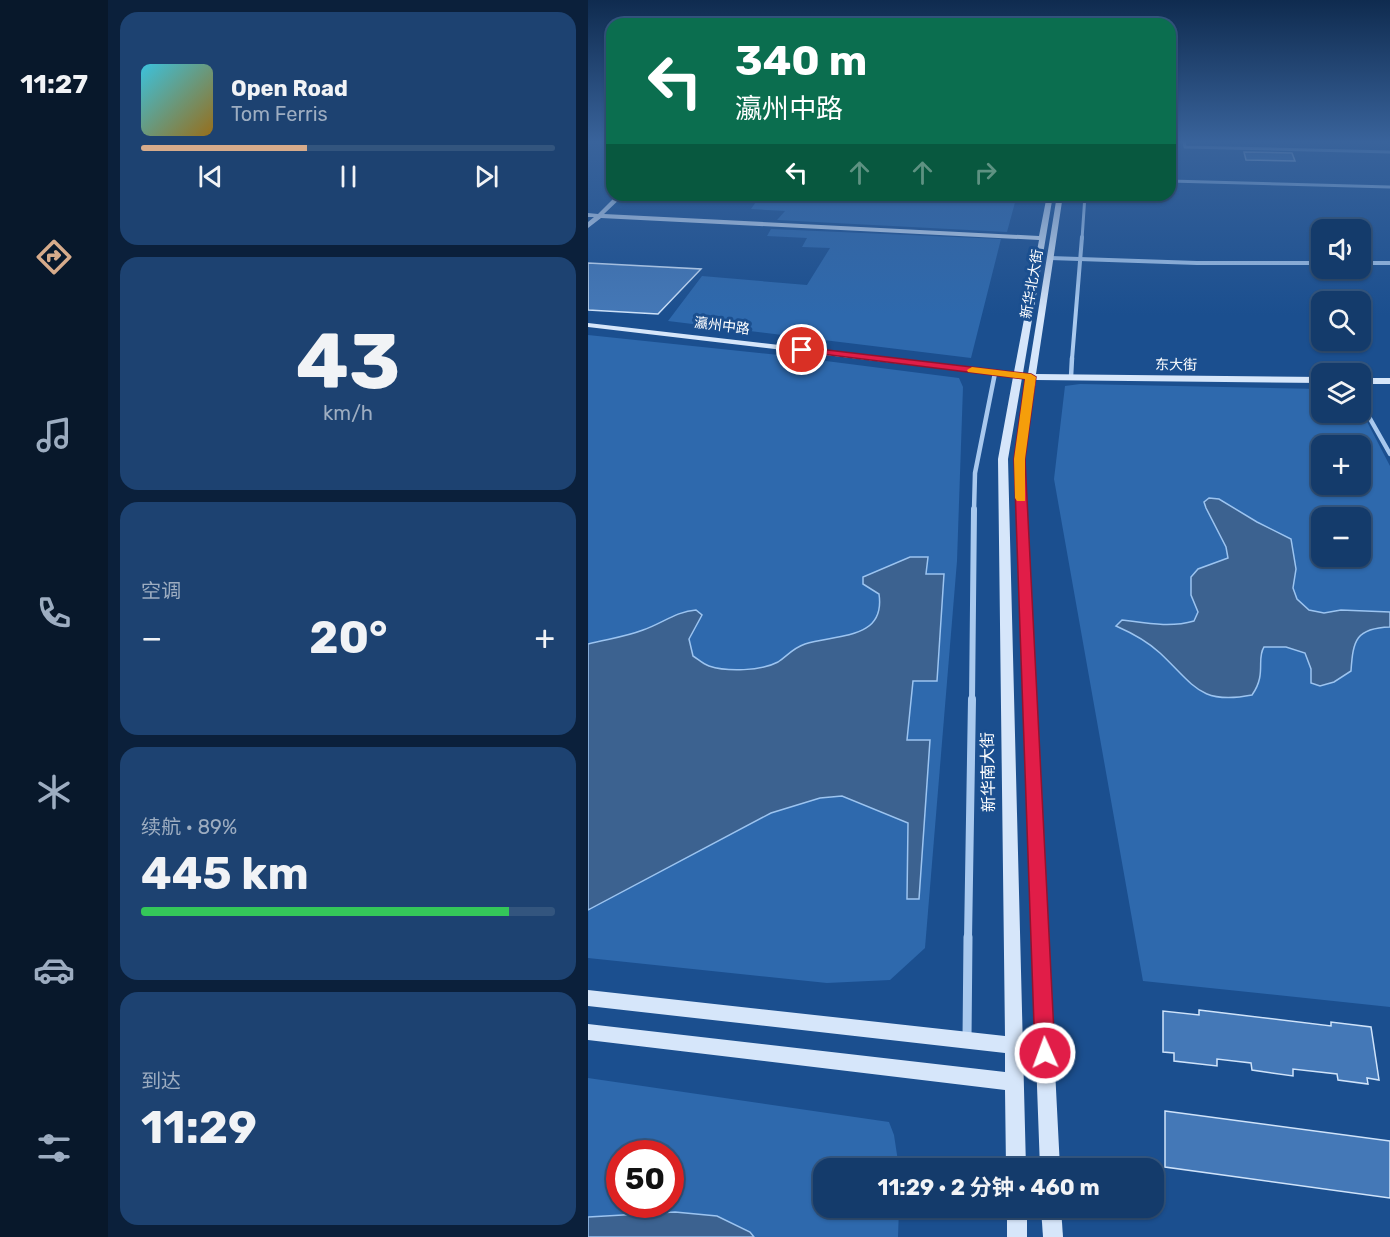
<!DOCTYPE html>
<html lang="zh">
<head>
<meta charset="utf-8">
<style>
  :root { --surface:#143b6b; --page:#1d4271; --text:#f1f3f6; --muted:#9dadc1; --line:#33557e; --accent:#d6ab8b }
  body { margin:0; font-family:Rubik,"Noto Sans SC",sans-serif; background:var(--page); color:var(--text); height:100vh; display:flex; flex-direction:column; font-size:22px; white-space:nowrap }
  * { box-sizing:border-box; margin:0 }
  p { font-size:20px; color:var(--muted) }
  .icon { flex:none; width:33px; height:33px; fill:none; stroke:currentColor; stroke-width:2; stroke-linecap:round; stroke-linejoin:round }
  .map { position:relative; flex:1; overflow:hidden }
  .panel { display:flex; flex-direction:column; gap:12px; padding:12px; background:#0b203b; width:480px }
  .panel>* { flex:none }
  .guide { position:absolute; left:18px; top:18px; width:570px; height:183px; border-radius:18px; box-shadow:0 2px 4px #0004,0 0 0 2px var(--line); background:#0b6e4f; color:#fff; overflow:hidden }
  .tools { position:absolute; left:723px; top:219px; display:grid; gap:12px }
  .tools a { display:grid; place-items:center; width:60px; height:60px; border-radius:12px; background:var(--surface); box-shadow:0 2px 4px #0004,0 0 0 2px var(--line); font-size:30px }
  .speed { position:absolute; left:18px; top:1140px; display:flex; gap:12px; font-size:30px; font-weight:700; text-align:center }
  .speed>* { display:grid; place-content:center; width:78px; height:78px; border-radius:50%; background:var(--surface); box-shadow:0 2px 4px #0004,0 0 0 2px var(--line); line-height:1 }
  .speed .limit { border:9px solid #d22; background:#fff; color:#111 }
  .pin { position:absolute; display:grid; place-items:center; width:51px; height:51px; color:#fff; margin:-26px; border:3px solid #fff; border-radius:50%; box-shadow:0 2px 6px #0007 }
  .me { position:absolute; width:66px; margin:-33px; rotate:358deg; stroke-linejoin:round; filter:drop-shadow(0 0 4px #0008) }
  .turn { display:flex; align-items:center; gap:21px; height:126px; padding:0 30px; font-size:27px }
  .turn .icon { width:78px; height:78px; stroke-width:2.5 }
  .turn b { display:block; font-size:42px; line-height:51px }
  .lanes { display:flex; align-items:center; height:57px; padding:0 30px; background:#0003; justify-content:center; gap:30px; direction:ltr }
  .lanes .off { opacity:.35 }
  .big { font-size:45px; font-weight:700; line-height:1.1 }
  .panel .widget { flex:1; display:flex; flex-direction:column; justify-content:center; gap:9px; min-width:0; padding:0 21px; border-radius:18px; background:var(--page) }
  .panel .dial { align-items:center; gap:0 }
  .dial b { font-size:78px; line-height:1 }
  .song { display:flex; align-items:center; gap:18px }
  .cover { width:72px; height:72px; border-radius:9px; background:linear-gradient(135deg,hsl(190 70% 55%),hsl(40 70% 35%)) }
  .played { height:6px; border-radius:3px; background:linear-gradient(90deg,var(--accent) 40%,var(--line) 40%) }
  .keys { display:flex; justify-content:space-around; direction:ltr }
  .heat { display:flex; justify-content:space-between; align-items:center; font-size:33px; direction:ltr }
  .charge { height:9px; border-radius:4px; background:linear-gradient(90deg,#34c759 89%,var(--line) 0) }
  .trip { position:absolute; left:225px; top:1158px; width:351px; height:60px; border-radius:18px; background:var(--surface); box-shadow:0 2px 4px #0004,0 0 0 2px var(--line); font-weight:700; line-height:60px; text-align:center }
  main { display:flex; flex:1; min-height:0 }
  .tab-bar { display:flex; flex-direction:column; width:108px; justify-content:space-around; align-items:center; background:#08182b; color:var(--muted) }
  .tab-bar .icon { width:42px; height:42px }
  .tab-bar .on { color:var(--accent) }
  .tab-bar b { font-size:27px; color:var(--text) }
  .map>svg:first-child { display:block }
</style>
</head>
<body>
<main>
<nav class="tab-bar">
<b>11:27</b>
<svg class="icon on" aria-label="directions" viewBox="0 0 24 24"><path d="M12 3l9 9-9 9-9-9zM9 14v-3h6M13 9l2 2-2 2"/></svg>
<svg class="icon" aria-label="music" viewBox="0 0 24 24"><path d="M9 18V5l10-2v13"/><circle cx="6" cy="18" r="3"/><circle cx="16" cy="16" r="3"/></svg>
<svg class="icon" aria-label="phone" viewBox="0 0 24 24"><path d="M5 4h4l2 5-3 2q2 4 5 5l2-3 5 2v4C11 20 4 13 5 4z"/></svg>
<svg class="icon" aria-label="climate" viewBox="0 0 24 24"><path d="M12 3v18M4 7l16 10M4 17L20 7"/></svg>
<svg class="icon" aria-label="car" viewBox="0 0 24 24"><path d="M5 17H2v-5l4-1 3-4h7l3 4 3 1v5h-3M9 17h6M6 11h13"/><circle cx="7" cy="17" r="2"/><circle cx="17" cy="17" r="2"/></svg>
<svg class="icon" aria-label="filters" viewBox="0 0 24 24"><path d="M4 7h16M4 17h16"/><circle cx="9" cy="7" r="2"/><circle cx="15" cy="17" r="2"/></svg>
</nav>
<section class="panel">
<div class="widget">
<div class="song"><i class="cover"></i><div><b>Open Road</b><p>Tom Ferris</p></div></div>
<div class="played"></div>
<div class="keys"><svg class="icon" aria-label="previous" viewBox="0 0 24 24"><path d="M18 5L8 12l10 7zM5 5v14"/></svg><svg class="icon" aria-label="pause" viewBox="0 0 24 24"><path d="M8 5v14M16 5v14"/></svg><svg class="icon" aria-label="next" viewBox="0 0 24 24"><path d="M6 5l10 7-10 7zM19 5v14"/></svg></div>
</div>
<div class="widget dial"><b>43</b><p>km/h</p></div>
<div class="widget"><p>空调</p>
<div class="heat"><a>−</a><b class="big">20°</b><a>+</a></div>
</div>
<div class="widget"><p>续航 · 89%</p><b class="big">445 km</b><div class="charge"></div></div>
<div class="widget"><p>到达</p><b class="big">11:29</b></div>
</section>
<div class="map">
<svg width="802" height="1237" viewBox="0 0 802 1237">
  <rect width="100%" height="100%" fill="#1b4f8f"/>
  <g fill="#2e69ad" fill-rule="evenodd">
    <polygon points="163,195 429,195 419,232 189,220 197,211 163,209 172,196"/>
    <polygon points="183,229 413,239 383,358 80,321 114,276 219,285 242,248 214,247 219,238 179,236"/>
    <polygon points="0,335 191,355 371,378 375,387 369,561 337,948 302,980 239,983 0,958"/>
    <path d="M492,384L733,389L734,412H772L773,410L802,466V1007L555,981L466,479L477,386ZM734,446H772V484H734ZM734,518H772V556H734Z"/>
    <path d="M0,1078L301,1122L306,1135L311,1168H236V1208H311L310,1237H0ZM32,1154H82V1204H32Z"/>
  </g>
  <g fill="#3c6290" stroke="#9cc4f0" stroke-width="1.5">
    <path d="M621,498L631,499L669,522L703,539L708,569L705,588L709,599L721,610L736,613L753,610L802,612V627C768,628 765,640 763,671L746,682L732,686L723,683V669L717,653L698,647H676C668,659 679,674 664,695C612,705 607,686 572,653C559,641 544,633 528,626L534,620C558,623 582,628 606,621L610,612L603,595V577L610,569L640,558L638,547L618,508L616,502Z"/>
    <path d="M322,557H340L338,574H356L349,681H325L319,740H342L331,899H319L320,823L254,796L232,798L183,813L0,910V644C19,639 37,637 55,630C73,624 89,611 108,610L114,615L101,639L105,656C110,659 115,664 121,666C139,672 173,671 190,662C199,656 205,648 217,644C246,634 298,641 291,594L275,584V577Z"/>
    <polygon points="87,1212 129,1216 162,1232 166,1237 0,1237 0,1217"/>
  </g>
  <g fill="#4478b7" stroke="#cfe3fa" stroke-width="1.5">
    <polygon points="656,152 704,153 707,161 658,160"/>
    <polygon points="0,263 113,269 70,314 0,310"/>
    <polygon points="611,1010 743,1026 743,1022 783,1027 791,1080 779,1078 780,1084 750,1080 749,1074 705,1069 705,1076 664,1070 663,1063 629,1059 629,1066 586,1061 586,1053 575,1052 575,1011 611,1015"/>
    <polygon points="577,1111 802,1141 802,1198 577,1167"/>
  </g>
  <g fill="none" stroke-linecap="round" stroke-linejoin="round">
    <g stroke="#a9c9ee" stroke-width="3">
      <polyline points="596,142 597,147 802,152"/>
      <polyline points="582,181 802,187"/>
      <polyline points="494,239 497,195"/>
    </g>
    <g stroke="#a9c9ee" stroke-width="4">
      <polyline points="462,258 609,263 734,263"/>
      <polyline points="772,263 802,263"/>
      <polyline points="484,359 494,237"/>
    </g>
    <g stroke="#a9c9ee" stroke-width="4.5">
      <polyline points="483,377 484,358"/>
      <polyline points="772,401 802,454"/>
      <polyline points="386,511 387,473 407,373"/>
    </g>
    <polyline stroke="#a9c9ee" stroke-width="6" points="384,700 386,509"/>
    <polyline stroke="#a9c9ee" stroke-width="8" points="380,939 384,699"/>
    <polyline stroke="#a9c9ee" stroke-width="9" points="379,1039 380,937"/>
    <g fill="#d6e6fa" fill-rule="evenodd">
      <polygon points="29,195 36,195 16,214 451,236 459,195 465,195 435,373 440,374 469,195 475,195 448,374 734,377 734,383 448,380 436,459 472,1168 452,1168 426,459 439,379 434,378 420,459 438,1168 418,1168 417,1090 0,1040 0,1024 417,1072 417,1053 0,1006 0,990 417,1036 410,459 425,377 0,327 0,323 426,372 451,240 13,218 0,228 0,222 6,217 0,217 0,213 10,214"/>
      <rect x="772" y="378" width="30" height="6"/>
      <rect x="419" y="1208" width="20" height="29"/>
      <polygon points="453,1208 473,1208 475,1237 455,1237"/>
    </g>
  </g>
  <linearGradient id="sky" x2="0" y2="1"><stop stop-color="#0f2b4f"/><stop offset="0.45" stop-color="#39639b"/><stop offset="1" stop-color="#39639b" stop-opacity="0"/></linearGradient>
  <rect width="802" height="315" fill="url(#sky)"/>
  <polygon fill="#e11d48" stroke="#92132f" stroke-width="1.5" points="214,347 443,374 448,377 437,459 467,1053 464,1060 457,1063 450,1060 447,1053 426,459 437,379 210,351 209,350"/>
  <polygon fill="#f59e0b" points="384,367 443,374 448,377 437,459 437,501 429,501 427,498 426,459 437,379 380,372 379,370"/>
  <g text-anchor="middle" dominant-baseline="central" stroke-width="6" stroke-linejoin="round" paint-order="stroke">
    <g font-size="14" fill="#fff" stroke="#1b4f8f">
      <text transform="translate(444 284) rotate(-80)">新华北大街</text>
      <text transform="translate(134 326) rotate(7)">瀛州中路</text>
      <text transform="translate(588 365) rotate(1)">东大街</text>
    </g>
    <g font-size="16" fill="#fff" stroke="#1b4f8f">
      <text transform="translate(400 772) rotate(-91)">新华南大街</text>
    </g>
  </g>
</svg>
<div class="tools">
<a><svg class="icon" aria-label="sound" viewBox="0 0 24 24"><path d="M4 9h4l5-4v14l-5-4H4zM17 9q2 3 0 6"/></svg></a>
<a><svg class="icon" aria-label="search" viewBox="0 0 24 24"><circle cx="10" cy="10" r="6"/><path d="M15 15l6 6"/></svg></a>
<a><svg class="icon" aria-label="layers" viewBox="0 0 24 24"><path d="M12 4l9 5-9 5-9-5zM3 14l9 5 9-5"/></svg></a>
<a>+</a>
<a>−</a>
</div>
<div class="speed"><div class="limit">50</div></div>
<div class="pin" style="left:214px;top:350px;background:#d93025"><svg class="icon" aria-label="arrive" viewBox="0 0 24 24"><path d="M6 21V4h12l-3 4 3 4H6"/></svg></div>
<svg class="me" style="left:457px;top:1053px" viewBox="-20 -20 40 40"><circle r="17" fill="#e11d48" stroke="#fff" stroke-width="3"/><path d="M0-11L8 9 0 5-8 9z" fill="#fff"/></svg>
<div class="trip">11:29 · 2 分钟 · 460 m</div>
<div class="guide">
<div class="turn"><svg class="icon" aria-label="left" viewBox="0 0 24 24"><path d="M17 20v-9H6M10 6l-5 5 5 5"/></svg><div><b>340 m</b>瀛州中路</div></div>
<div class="lanes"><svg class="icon" aria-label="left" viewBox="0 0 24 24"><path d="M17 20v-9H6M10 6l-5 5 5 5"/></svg><svg class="icon off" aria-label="ahead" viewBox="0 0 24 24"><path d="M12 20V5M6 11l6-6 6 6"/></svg><svg class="icon off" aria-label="ahead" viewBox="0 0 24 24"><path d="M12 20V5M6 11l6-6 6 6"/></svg><svg class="icon off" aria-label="right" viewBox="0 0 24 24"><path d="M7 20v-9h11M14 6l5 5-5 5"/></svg></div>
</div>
</div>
</main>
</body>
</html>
